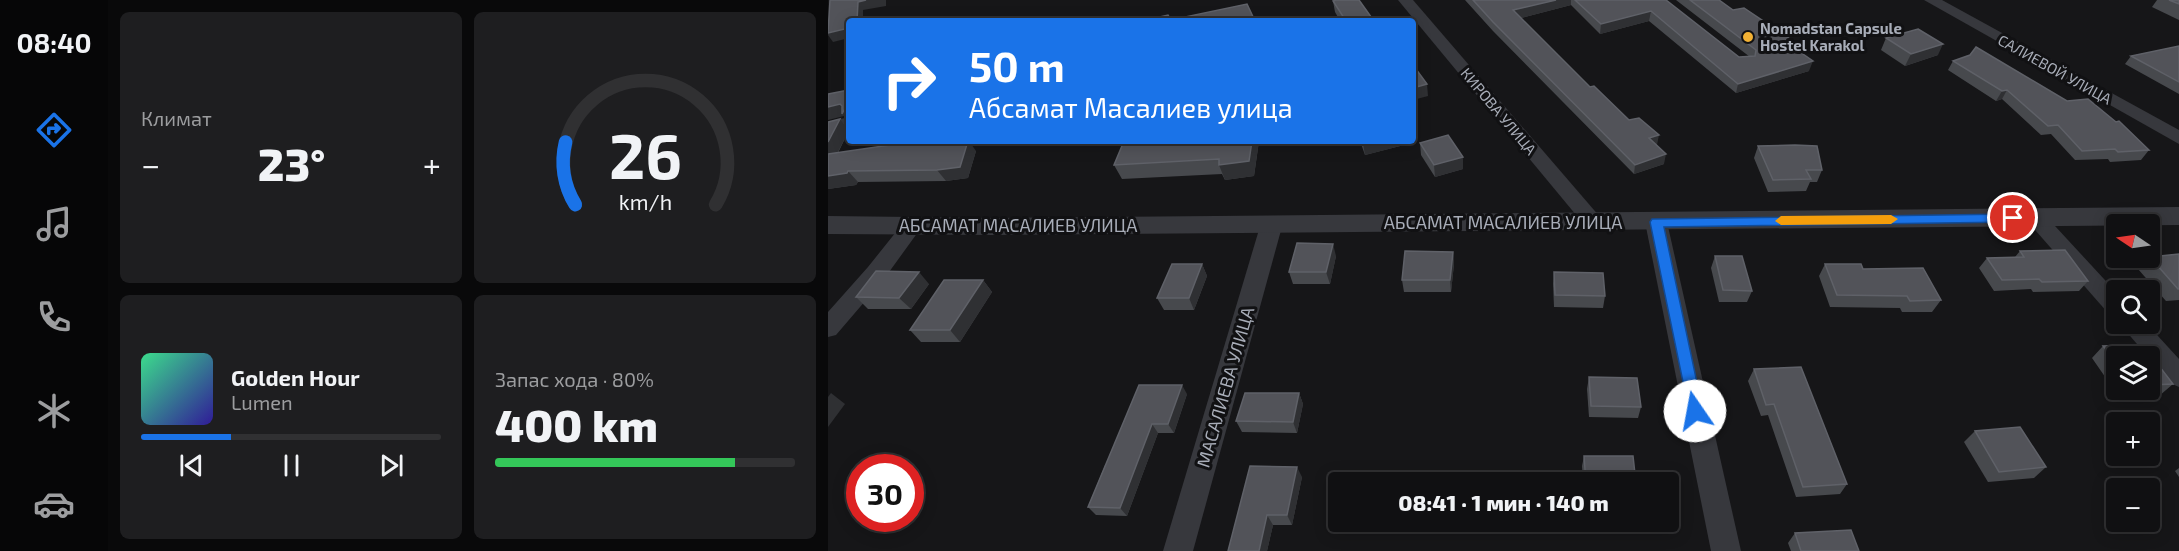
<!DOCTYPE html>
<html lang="ru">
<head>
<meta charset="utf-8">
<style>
  :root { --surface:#101012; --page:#1e1e20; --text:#f1f3f6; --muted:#9c9d9f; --line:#303032; --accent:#1a73e8 }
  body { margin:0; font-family:"Exo 2",sans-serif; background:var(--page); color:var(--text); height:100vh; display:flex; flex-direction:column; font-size:22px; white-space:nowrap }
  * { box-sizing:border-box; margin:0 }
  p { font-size:20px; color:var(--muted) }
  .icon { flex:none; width:33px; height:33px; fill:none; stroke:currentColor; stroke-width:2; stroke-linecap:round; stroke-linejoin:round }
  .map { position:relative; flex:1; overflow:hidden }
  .details { display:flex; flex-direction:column; gap:12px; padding:12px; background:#09090a; width:720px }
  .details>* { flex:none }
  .guide { position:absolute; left:18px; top:18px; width:570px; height:126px; border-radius:6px; box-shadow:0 3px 15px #0003,0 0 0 2px var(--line); background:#1a73e8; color:#fff; overflow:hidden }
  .needle { width:39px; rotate:283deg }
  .controls { position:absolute; left:1278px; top:214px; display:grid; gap:12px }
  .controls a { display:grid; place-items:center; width:54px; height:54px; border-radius:6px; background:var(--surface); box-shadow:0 3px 15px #0003,0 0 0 2px var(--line); font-size:30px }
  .speed { position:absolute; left:18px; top:454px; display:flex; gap:12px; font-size:30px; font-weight:700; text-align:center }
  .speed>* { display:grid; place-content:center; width:78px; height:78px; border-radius:50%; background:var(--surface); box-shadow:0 3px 15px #0003,0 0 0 2px var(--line); line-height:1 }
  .speed .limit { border:9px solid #d22; background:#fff; color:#111 }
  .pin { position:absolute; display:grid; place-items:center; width:51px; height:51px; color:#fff; margin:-26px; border:3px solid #fff; border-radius:50%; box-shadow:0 2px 6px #0007 }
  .me { position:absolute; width:66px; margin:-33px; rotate:348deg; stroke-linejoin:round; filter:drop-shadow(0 0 4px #0008) }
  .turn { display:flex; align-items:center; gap:21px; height:126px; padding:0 24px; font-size:27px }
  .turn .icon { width:78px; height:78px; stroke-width:2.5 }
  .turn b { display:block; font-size:42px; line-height:51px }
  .big { font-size:45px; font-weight:800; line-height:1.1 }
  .details .widget { flex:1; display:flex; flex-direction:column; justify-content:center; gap:9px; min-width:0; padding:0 21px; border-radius:9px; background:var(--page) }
  .details .dial { align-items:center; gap:0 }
  .dial svg { height:156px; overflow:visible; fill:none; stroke:var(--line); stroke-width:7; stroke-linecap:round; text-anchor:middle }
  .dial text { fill:var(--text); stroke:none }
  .song { display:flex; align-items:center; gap:18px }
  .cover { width:72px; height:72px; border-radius:9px; background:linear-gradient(135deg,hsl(150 70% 55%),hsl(250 70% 35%)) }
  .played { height:6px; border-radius:3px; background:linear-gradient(90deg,var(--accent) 30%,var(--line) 30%) }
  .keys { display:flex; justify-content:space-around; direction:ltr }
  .heat { display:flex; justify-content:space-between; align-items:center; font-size:33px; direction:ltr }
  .charge { height:9px; border-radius:4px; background:linear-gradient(90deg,#34c759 80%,var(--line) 0) }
  .details .tiles { flex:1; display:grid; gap:12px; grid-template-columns:repeat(2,1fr) }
  .trip { position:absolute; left:500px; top:472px; width:351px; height:60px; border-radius:6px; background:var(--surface); box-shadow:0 3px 15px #0003,0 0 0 2px var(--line); font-weight:800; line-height:60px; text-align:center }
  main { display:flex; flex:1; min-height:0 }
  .menu { display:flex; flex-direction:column; width:108px; justify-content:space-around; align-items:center; background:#060607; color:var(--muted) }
  .menu .icon { width:42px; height:42px }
  .menu .on { color:var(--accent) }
  .menu b { font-size:27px; color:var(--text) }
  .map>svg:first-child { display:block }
</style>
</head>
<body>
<main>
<nav class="menu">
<b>08:40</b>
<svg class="icon on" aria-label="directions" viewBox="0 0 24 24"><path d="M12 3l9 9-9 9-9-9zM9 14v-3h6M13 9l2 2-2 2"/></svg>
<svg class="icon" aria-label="music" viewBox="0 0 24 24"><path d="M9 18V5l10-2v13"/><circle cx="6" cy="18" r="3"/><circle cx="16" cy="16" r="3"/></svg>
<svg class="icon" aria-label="phone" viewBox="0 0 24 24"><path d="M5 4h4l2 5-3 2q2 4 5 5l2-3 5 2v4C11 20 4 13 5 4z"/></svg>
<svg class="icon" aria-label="climate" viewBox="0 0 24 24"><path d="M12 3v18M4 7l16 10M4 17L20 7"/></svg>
<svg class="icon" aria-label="car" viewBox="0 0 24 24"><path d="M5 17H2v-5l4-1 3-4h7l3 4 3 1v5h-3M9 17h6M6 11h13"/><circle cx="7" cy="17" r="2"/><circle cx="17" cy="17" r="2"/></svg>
</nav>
<section class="details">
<div class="tiles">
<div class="widget"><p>Климат</p>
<div class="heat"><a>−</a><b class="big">23°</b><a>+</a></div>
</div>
<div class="widget dial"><svg viewBox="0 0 100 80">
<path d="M14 69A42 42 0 1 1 86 69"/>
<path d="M14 69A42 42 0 0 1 9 37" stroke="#1a73e8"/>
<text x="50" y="56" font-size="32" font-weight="700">26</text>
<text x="50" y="72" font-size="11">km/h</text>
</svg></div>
<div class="widget">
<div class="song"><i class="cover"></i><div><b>Golden Hour</b><p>Lumen</p></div></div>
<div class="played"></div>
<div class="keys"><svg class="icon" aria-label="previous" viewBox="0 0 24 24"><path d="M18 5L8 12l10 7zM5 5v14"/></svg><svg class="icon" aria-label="pause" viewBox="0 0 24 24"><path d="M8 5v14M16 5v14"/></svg><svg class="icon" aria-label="next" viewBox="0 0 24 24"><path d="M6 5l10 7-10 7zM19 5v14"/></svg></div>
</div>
<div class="widget"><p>Запас хода · 80%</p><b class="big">400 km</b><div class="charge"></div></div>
</div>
</section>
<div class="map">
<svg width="1351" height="551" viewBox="0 0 1351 551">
  <rect width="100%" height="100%" fill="#161618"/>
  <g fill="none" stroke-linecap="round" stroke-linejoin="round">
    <g fill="#37383d" fill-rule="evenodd">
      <polygon points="570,0 585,0 772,217 776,222 772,227 765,229 758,227"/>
      <polygon points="1096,0 1114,0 1351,130 1351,144"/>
      <polygon points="21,117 21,128 0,134 0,122"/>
      <polygon points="1208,211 1215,213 1288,292 1288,316 1280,313 1201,223 1198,218 1201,213"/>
      <polygon points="828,215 835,217 839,222 913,551 883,551 817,222 821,217"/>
      <polygon points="444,216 451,218 455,223 365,551 335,551 433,223 437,218"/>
      <polygon points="83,220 90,222 94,227 90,232 56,279 8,335 0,337 0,312 40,267 76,222"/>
      <polygon points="1292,324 1319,324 1351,359 1351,387 1342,383"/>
    </g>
    <polygon fill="#37383d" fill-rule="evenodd" points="1351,207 1351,225 168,235 0,234 0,216 168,218"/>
  </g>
  <g fill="#47494d" fill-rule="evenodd">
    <polygon points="637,0 838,0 911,57 922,57 848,0 891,0 905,10 962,39 960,44 981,71 908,93 821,21 772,34 743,5 693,18 762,87 829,145 836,164 806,174 665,31"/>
    <polygon points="1329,0 1351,0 1351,20 1324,7"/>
    <polygon points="505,1 546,21 512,21 507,12"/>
    <polygon points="1058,38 1110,55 1077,66 1053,50"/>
    <polygon points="1351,46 1351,94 1297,64 1303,56"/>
    <polygon points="1125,61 1321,150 1313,160 1282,162 1280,159 1247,160 1223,134 1213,135 1174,99 1168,101 1120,70"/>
    <polygon points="12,119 21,130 10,153 148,151 140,178 118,181 30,182 28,185 0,189"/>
    <polygon points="296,141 431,141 426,176 397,180 394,174 294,179 286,165"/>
    <polygon points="532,141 579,141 580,144 537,155"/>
    <polygon points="592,143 635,157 635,169 607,177 593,155"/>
    <polygon points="930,146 994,170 989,182 982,182 978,191 940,192 926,158"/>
    <polygon points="1192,251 1260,281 1251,291 1205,292 1203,289 1166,291 1151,268 1159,258 1187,257"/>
    <polygon points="625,252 626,264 623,292 576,292 574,280"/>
    <polygon points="1351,254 1351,300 1338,301 1310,269 1322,257"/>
    <polygon points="508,256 502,284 465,284 461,272"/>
    <polygon points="887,256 924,291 919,302 891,302 883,268"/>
    <polygon points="374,264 379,276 366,310 336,310 329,298"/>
    <polygon points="997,264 1035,269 1113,300 1104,312 1074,312 1072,308 1002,307 991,276"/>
    <polygon points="726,272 777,296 775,308 726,307 725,284"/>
    <polygon points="155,280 164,292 132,342 93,342 82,330"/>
    <polygon points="101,284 83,309 40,309 28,297"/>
    <path d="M1315,345L1345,384L1331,396L1291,397L1264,358L1275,346ZM1288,357H1322V390H1288Z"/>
    <polygon points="926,369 1019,484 1012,494 968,497 940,415 933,416 920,381"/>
    <polygon points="761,377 813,407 810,418 761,417 759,389"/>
    <polygon points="471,393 475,404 469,433 414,432 408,421"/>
    <polygon points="359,394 346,433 330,433 299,516 268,515 260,507 277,465"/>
    <polygon points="1147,431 1218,467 1206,478 1160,482 1136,442"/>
    <polygon points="756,456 808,483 755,483 754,466"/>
    <polygon points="422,466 474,477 464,525 445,525 439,551"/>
    <polygon points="1351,468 1351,477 1347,471"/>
    <polygon points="967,533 1031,551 963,551 960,543"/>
  </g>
  <g fill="#2f3033">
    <polygon points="38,0 58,0 58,6 35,10 35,21 29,21 30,2"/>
    <polygon points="728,0 743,0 743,5 685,20 685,10"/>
    <polygon points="823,11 821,21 772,34 773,24"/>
    <polygon points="21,28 21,38 5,42 0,35 0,33"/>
    <polygon points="1115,44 1110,55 1077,66 1083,54"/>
    <polygon points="985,61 981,71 908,93 910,84"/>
    <polygon points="599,84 600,96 585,100 585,88"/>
    <polygon points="1179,90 1174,99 1168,101 1174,91"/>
    <polygon points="21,101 21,122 16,116 0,120 0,107 12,104 16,110"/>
    <polygon points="12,119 21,130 3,166 0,162 0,142"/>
    <polygon points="831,135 829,145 819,148 821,138"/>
    <polygon points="140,141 141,141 148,151 140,178 118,181 109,170"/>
    <polygon points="424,141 431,141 426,176 397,180 391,165"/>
    <polygon points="542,141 579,141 580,144 537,155 535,143"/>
    <polygon points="838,154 836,164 806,174 807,165"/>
    <polygon points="635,157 635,169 607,177 606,165"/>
    <polygon points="20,171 30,182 28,185 0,189 0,176"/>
    <polygon points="505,244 508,256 502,284 498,272"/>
    <polygon points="625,252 626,264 623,292 622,280"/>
    <polygon points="374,264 379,276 366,310 361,298"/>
    <polygon points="91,272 101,284 83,309 71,298"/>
    <polygon points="155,280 164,292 132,342 122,330"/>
    <polygon points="354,385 359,394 346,433 340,424"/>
    <polygon points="3,393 17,404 0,427 0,397"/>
    <polygon points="471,393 475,404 469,433 465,422"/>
    <polygon points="324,424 330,433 299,516 292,508"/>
    <polygon points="469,467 474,477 464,525 459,515"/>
    <polygon points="439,515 445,525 439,551 431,551"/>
  </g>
  <g fill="#525359" stroke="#5f6168" stroke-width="1.5">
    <polygon points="2,0 38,0 30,2 29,21 21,21 21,28 0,33"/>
    <polygon points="508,0 531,0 546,21 518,21 505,1"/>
    <polygon points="645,0 728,0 685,10 762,87 766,86 801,120 811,118 831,135 821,138 838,154 807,165 665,22"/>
    <polygon points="747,0 838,0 911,57 927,56 928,50 862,0 891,0 905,10 916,8 962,39 956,41 985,61 910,84 823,11 773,24"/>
    <polygon points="1341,0 1351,0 1351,4"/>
    <polygon points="419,4 427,21 314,21 340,15 343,20"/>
    <polygon points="1090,29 1115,44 1083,54 1058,38"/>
    <polygon points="1351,46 1351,82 1303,56"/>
    <polygon points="1148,47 1239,101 1260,99 1288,122 1291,121 1321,150 1290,152 1287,149 1254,151 1230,125 1220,126 1179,90 1174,91 1125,61 1142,55"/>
    <polygon points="585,65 599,84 585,88"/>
    <polygon points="21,90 21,101 14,114 14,106 12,104 0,107 0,94"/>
    <polygon points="12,119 0,142 0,122"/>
    <polygon points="620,135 635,157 606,165 592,143"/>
    <polygon points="132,141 140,141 132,167 109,170 20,171 19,173 0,176 0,154 69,144 115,144"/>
    <polygon points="296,141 424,141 421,161 391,165 391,159 286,165"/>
    <polygon points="967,145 989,146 994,170 978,170 983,179 945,180 930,146"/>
    <polygon points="469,243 505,244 498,272 461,272"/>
    <polygon points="1237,250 1260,281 1214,282 1211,279 1174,280 1159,258 1196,257 1192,251"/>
    <polygon points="577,251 625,252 622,280 574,280"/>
    <polygon points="1351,254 1351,289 1350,289 1322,257"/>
    <polygon points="887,256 914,256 924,291 895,290"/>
    <polygon points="344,264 374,264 361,298 329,298"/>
    <polygon points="997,264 1033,264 1035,269 1095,268 1113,300 1082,301 1079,296 1009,295"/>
    <polygon points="48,271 91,272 71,298 28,297"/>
    <polygon points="726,272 775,273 777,296 727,295"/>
    <polygon points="116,280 155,280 122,330 82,330"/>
    <polygon points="1315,345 1345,384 1322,385 1322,357 1288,357 1288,364 1275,346"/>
    <polygon points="973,367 1019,484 975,487 946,404 938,405 926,369"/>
    <polygon points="761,377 809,378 813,407 763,406"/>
    <polygon points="311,385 354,385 340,424 324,424 292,508 260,507"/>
    <polygon points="417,393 471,393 465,422 408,421"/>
    <polygon points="1192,427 1218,467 1171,472 1147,431"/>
    <polygon points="756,456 805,456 808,483 758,483"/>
    <polygon points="422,466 469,467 459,515 439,515 431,551 400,551"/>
    <polygon points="1023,530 1031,551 973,551 967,533"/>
  </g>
  <polygon fill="#1a73e8" stroke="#114b97" stroke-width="1.5" points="1185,214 1191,218 1185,222 836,227 875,411 873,416 867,418 862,416 822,222 824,219"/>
  <polygon fill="#f59e0b" points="1063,215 1070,219 1063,224 953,225 947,221 953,216"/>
  <circle fill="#f2b134" stroke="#111113" stroke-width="2" cx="920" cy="37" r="6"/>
  <g text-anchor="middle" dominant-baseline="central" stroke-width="6" stroke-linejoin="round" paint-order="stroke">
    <g font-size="15" font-weight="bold" fill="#a8adb8" stroke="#111113" text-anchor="start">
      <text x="932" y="28">Nomadstan Capsule<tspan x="932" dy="17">Hostel Karakol</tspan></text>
    </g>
    <g font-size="15" fill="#a8adb8" stroke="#111113">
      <text transform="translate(1227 69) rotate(29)">САЛИЕВОЙ УЛИЦА</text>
      <text transform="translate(671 111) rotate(50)">КИРОВА УЛИЦА</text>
    </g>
    <g font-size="18" fill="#a8adb8" stroke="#111113">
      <text x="675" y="222">АБСАМАТ МАСАЛИЕВ УЛИЦА</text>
      <text x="190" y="225">АБСАМАТ МАСАЛИЕВ УЛИЦА</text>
      <text transform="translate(397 387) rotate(-74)">МАСАЛИЕВА УЛИЦА</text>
    </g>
  </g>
</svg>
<div class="controls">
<a><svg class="needle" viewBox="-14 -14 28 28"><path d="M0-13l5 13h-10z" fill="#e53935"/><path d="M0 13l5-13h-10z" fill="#9c9d9f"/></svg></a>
<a><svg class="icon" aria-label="search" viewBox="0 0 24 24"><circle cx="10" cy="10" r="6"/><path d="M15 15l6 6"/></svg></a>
<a><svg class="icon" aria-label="layers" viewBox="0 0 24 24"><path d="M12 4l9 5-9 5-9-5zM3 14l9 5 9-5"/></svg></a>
<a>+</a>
<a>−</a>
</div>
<div class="speed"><div class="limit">30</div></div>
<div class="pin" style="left:1185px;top:218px;background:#d93025"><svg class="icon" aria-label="arrive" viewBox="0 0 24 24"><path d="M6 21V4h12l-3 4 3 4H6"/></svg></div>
<svg class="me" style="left:867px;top:411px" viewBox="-20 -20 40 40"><circle r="19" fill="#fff"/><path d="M0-13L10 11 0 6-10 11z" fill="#1a73e8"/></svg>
<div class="trip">08:41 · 1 мин · 140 m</div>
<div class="guide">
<div class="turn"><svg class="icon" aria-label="right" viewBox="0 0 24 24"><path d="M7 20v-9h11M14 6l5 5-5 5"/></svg><div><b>50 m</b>Абсамат Масалиев улица</div></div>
</div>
</div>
</main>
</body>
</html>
